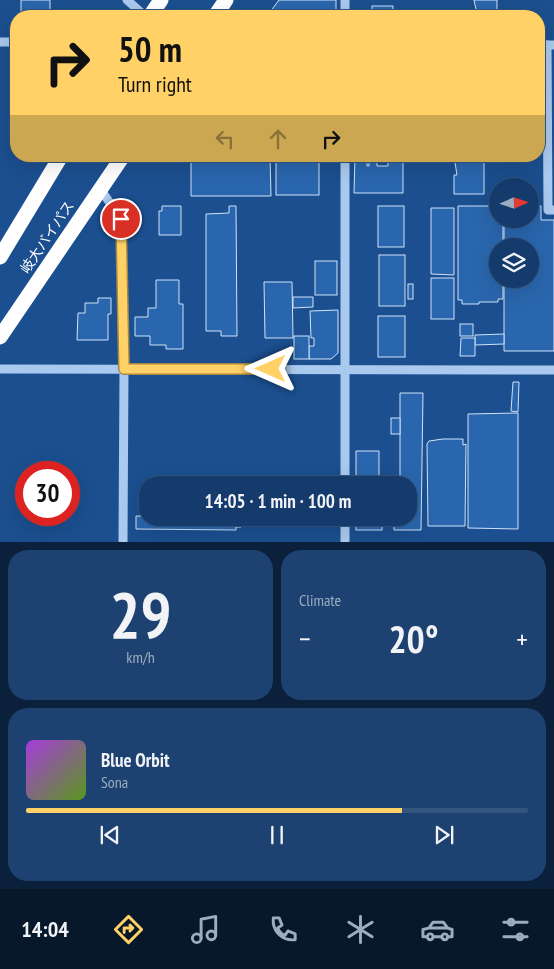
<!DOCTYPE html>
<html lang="en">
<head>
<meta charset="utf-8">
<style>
  :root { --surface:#143b6b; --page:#1d4271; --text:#f1f3f6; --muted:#9dadc1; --line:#33557e; --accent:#ffd166 }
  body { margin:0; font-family:"PT Sans Narrow","Noto Sans JP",sans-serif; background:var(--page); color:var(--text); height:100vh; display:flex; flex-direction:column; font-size:19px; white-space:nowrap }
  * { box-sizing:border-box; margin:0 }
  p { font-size:16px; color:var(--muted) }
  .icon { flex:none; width:28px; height:28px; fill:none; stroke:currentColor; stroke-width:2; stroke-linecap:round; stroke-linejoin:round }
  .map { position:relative; height:542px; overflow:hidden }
  .drawer { display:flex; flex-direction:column; gap:8px; padding:8px; background:#0b203b; flex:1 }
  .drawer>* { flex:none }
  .banner { position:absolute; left:10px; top:10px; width:535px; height:152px; border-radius:20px; box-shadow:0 5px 20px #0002,0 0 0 1px var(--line); background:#ffd166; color:#111; overflow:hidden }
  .needle { width:32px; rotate:87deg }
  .fabs { position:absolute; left:489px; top:178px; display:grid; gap:10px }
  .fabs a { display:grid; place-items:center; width:50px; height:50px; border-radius:50%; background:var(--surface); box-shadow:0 5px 20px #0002,0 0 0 1px var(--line); font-size:25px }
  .speed { position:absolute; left:15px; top:461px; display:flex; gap:10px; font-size:25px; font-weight:700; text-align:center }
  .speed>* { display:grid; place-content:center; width:65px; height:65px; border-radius:50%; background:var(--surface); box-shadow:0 5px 20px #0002,0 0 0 1px var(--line); line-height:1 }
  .speed .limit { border:8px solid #d22; background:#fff; color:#111 }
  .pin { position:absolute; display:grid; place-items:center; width:42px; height:42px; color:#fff; margin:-21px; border:2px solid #fff; border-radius:50%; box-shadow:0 1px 5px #0007 }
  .me { position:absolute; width:55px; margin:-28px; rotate:270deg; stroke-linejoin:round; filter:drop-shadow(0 0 4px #0008) }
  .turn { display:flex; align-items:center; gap:18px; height:105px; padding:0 25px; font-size:22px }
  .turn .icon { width:65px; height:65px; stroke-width:2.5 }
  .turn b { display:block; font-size:35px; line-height:42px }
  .lanes { display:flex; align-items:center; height:48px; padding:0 25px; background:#0003; justify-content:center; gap:25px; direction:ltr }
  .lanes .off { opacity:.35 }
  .big { font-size:38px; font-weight:800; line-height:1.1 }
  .drawer .card { flex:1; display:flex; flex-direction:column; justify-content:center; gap:8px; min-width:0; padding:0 18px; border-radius:20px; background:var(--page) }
  .drawer .dial { align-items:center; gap:0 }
  .dial b { font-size:65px; line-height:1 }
  .song { display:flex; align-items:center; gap:15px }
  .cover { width:60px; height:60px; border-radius:8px; background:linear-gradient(135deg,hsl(280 70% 55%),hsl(90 70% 35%)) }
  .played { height:5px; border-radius:2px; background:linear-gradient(90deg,var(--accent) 75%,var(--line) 75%) }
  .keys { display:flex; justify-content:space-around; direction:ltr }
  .heat { display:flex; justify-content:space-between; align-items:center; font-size:28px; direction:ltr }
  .drawer .tiles { flex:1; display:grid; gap:8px; grid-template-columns:1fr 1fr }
  .card:last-child { grid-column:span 2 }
  .trip { position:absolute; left:139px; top:476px; width:278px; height:50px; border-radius:20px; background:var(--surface); box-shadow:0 5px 20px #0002,0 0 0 1px var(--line); font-weight:800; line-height:50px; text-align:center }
  .menu { display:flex; height:80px; justify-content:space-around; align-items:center; background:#08182b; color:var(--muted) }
  .menu .icon { width:35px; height:35px }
  .menu .on { color:var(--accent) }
  .menu b { font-size:22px; color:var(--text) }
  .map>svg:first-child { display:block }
</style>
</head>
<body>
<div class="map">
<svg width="554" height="542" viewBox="0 0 554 542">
  <rect width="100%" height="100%" fill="#1b4f8f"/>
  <g fill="#2a66ad" stroke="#cfe3fa">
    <rect x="21" y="0" width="29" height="16"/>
    <polygon points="279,0 336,0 336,16 267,16"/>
    <polygon points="474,0 497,0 497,16 473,16 473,14 477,14"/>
    <rect x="372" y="6" width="21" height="10"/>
    <polygon points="191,156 270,156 271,196 191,196"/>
    <rect x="276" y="156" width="43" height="3"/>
    <polygon points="355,156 367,156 367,166 369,166 369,158 377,158 377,166 388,166 388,156 403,156 403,193 354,193"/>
    <polygon points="454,156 484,156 484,194 454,194 454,175 457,175"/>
    <rect x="276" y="161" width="43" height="34"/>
    <polygon points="162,206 181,206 181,235 159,235 159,211 162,211"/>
    <polygon points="229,206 236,206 237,336 221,336 221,331 206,331 206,214 229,213"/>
    <rect x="378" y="206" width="26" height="41"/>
    <polygon points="458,206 498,206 498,219 503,219 503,246 498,246 498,279 503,279 503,299 498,299 498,302 479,302 479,304 462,304 462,300 458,300"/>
    <polygon points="530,206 541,206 541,220 554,220 554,351 504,351 504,279 530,279 530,246 504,246 504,219 530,219"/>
    <polygon points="431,208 454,208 454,275 431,274"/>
    <rect x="379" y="255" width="26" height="51"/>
    <rect x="315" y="261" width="22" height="34"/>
    <rect x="431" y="278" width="23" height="41"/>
    <polygon points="156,280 179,280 179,304 183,304 183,349 166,349 166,345 150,345 150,336 135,336 135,317 148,317 148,308 156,308"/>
    <polygon points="264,282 292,282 293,338 265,338"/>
    <rect x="408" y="284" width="5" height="15"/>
    <polygon points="293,297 313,297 313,307 293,308"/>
    <polygon points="98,298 111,298 111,314 108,314 108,340 77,340 78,313 85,313 85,303 98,303"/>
    <polygon points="338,310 338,353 331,359 309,359 309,346 314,346 314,338 311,338 310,311"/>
    <rect x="378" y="316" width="27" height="41"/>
    <rect x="460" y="324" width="13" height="12"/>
    <polygon points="504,334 504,344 475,345 475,335"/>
    <rect x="294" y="336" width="15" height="23"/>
    <polygon points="461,338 475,338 475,356 460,356"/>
    <polygon points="513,382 519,382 518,412 511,411"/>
    <polygon points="400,393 423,393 421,530 394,530 394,518 408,518 408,485 400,485"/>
    <polygon points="518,413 518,529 468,528 468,414"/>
    <rect x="391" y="418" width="9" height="16"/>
    <polygon points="443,439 463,439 463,445 466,444 465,526 428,526 427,444 429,441"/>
    <polygon points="356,451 379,451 379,484 382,485 356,485"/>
    <polygon points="136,516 241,518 241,527 236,527 236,530 136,529"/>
    <rect x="356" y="518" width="26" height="12"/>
  </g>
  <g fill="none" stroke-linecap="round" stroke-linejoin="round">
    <g stroke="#a9c9ee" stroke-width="9">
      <polyline points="127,0 145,16"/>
      <polyline points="345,16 345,0"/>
      <polyline points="0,42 16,42"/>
      <polyline points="539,45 554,45"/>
      <polyline points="547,45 548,210 554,210"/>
      <polyline points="345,156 345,485"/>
      <polyline points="101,190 121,219 124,369 123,542"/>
      <polyline points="0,369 554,370"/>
      <polyline points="345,542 345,518"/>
    </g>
    <g stroke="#fff" stroke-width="15">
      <polyline points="150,16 161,0"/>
      <polyline points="215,16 226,0"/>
      <polyline points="0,257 61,156"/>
      <polyline points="0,337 123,156"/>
    </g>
  </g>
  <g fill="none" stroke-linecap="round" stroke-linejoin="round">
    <defs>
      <polyline id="route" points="121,219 124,369 271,369"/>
    </defs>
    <use href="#route" stroke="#a68842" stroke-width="12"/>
    <use href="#route" stroke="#ffd166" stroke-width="9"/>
  </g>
  <g text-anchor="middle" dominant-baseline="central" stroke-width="5" stroke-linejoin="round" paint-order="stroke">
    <g font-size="14" fill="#fff" stroke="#1b4f8f">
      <text transform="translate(47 237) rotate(-56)">岐大バイパス</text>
    </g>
  </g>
</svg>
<div class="fabs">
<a><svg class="needle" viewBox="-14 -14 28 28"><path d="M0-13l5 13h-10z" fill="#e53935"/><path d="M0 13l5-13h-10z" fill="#9dadc1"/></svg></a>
<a><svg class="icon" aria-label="layers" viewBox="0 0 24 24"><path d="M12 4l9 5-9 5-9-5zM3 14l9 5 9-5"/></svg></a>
</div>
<div class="speed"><div class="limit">30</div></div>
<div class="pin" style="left:121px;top:219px;background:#d93025"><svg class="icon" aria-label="arrive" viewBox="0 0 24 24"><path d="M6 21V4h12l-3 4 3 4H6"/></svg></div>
<svg class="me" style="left:271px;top:369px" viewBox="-20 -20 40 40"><path d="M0-17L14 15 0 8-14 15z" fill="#ffd166" stroke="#fff" stroke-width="4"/></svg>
<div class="trip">14:05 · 1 min · 100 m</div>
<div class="banner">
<div class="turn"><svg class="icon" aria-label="right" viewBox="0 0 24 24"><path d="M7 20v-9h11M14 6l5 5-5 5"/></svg><div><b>50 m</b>Turn right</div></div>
<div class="lanes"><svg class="icon off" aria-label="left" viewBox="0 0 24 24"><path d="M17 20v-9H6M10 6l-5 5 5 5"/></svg><svg class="icon off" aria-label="ahead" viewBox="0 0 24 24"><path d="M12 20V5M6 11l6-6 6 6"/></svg><svg class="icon" aria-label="right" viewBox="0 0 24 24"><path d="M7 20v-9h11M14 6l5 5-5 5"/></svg></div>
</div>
</div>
<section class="drawer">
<div class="tiles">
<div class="card dial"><b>29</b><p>km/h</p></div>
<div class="card"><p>Climate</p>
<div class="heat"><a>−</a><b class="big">20°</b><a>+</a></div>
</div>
<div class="card">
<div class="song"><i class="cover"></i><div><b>Blue Orbit</b><p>Sona</p></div></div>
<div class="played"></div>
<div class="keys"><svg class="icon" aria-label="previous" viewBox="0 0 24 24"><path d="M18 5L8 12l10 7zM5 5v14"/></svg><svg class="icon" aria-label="pause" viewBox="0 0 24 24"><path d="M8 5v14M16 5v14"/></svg><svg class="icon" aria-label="next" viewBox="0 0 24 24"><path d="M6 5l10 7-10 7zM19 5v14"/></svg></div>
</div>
</div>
</section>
<nav class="menu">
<b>14:04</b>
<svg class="icon on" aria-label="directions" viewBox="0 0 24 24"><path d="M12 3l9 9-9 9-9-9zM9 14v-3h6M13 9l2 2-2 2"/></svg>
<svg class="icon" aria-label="music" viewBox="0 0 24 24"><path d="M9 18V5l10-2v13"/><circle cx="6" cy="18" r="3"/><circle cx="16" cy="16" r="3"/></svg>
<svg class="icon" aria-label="phone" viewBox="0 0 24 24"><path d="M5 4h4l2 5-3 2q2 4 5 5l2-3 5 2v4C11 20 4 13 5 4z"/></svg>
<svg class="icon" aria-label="climate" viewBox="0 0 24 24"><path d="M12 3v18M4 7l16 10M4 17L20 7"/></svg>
<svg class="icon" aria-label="car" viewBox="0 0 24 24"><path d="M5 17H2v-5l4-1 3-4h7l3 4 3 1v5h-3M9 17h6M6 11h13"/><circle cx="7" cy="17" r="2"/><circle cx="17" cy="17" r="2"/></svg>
<svg class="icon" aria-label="filters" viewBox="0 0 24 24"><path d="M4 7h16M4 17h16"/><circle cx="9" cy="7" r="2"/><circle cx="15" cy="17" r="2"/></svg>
</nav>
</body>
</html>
